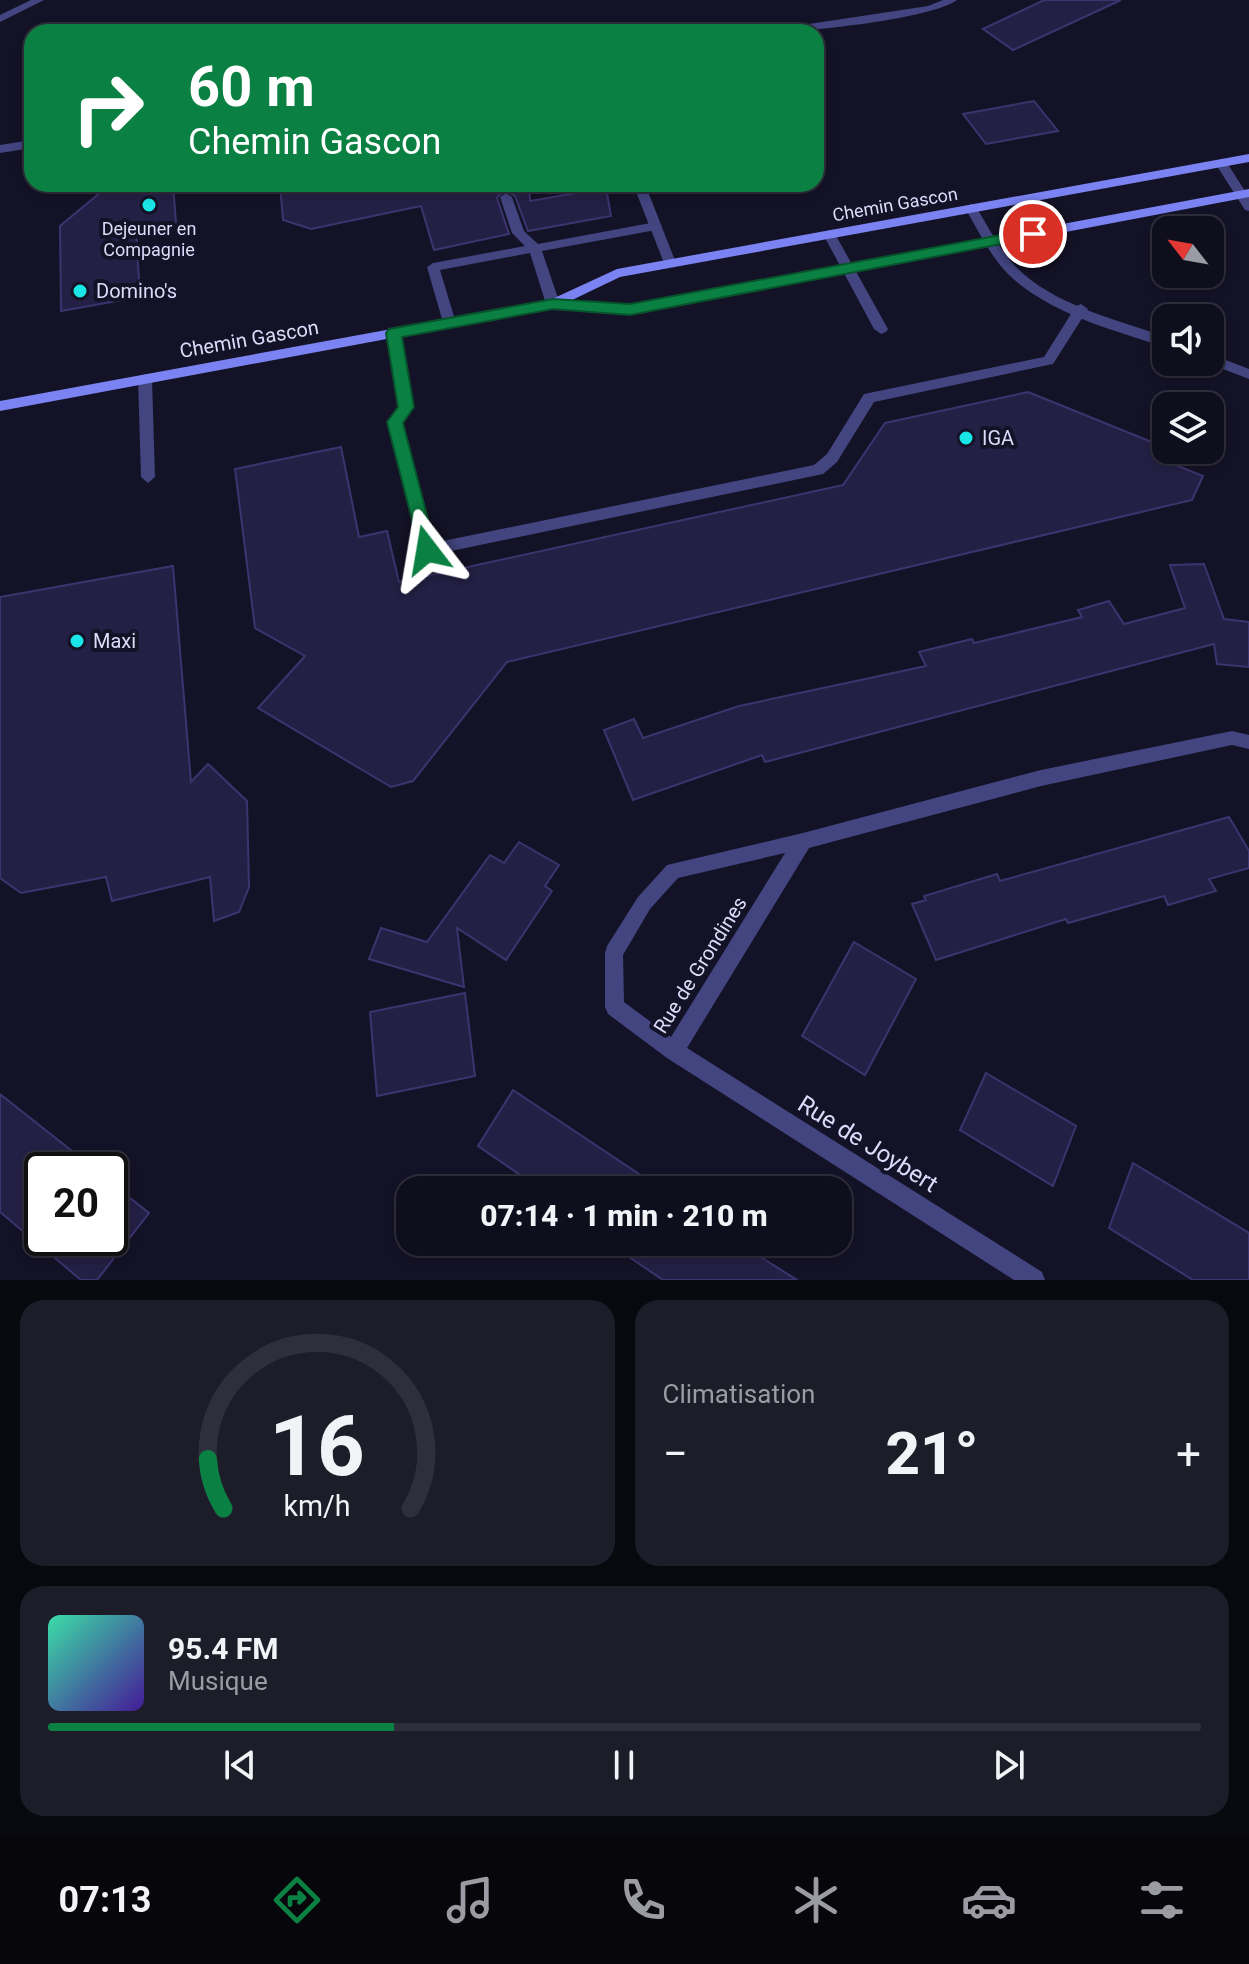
<!DOCTYPE html>
<html lang="fr">
<head>
<meta charset="utf-8">
<style>
  :root { --surface:#0f0e1c; --page:#1d1c29; --text:#f1f3f6; --muted:#9b9ca3; --line:#2f2e3b; --accent:#0b8043 }
  body { margin:0; font-family:Roboto,sans-serif; background:var(--page); color:var(--text); height:100vh; display:flex; flex-direction:column; font-size:30px; white-space:nowrap }
  * { box-sizing:border-box; margin:0 }
  p { font-size:26px; color:var(--muted) }
  .icon { flex:none; width:44px; height:44px; fill:none; stroke:currentColor; stroke-width:2; stroke-linecap:round; stroke-linejoin:round }
  .map { position:relative; height:1280px; overflow:hidden }
  .drawer { display:flex; flex-direction:column; gap:20px; padding:20px; background:#08080f; flex:1 }
  .drawer>* { flex:none }
  .hud { position:absolute; left:24px; top:24px; width:800px; height:168px; border-radius:24px; box-shadow:0 4px 12px #0003,0 0 0 2px var(--line); background:#0b8043; color:#fff; overflow:hidden }
  .needle { width:52px; rotate:301deg }
  .buttons { position:absolute; left:1152px; top:216px; display:grid; gap:16px }
  .buttons a { display:grid; place-items:center; width:72px; height:72px; border-radius:16px; background:var(--surface); box-shadow:0 4px 12px #0003,0 0 0 2px var(--line); font-size:40px }
  .speed { position:absolute; left:24px; top:1152px; display:flex; gap:16px; font-size:40px; font-weight:700; text-align:center }
  .speed>* { display:grid; place-content:center; width:104px; height:104px; border-radius:50%; background:var(--surface); box-shadow:0 4px 12px #0003,0 0 0 2px var(--line); line-height:1 }
  .speed .limit { border:4px solid #111; border-radius:12px; background:#fff; color:#111 }
  .pin { position:absolute; display:grid; place-items:center; width:68px; height:68px; color:#fff; margin:-34px; border:4px solid #fff; border-radius:50%; box-shadow:0 2px 8px #0007 }
  .me { position:absolute; width:88px; margin:-44px; rotate:346deg; stroke-linejoin:round; filter:drop-shadow(0 0 6px #0008) }
  .turn { display:flex; align-items:center; gap:28px; height:168px; padding:0 32px; font-size:36px }
  .turn .icon { width:104px; height:104px; stroke-width:2.5 }
  .turn b { display:block; font-size:56px; line-height:68px }
  .big { font-size:60px; font-weight:800; line-height:1.1 }
  .drawer .card { flex:1; display:flex; flex-direction:column; justify-content:center; gap:12px; min-width:0; padding:0 28px; border-radius:24px; background:var(--page) }
  .drawer .dial { align-items:center; gap:0 }
  .dial svg { height:208px; overflow:visible; fill:none; stroke:var(--line); stroke-width:7; stroke-linecap:round; text-anchor:middle }
  .dial text { fill:var(--text); stroke:none }
  .song { display:flex; align-items:center; gap:24px }
  .cover { width:96px; height:96px; border-radius:12px; background:linear-gradient(135deg,hsl(160 70% 55%),hsl(260 70% 35%)) }
  .played { height:8px; border-radius:4px; background:linear-gradient(90deg,var(--accent) 30%,var(--line) 30%) }
  .keys { display:flex; justify-content:space-around; direction:ltr }
  .heat { display:flex; justify-content:space-between; align-items:center; font-size:44px; direction:ltr }
  .drawer .tiles { flex:1; display:grid; gap:20px; grid-template-columns:1fr 1fr }
  .card:last-child { grid-column:span 2 }
  .trip { position:absolute; left:396px; top:1176px; width:456px; height:80px; border-radius:24px; background:var(--surface); box-shadow:0 4px 12px #0003,0 0 0 2px var(--line); font-weight:800; line-height:80px; text-align:center }
  .menu { display:flex; height:128px; justify-content:space-around; align-items:center; background:#06060b; color:var(--muted) }
  .menu .icon { width:56px; height:56px }
  .menu .on { color:var(--accent) }
  .menu b { font-size:36px; color:var(--text) }
  .map>svg:first-child { display:block }
</style>
</head>
<body>
<div class="map">
<svg width="1249" height="1280" viewBox="0 0 1249 1280">
  <rect width="100%" height="100%" fill="#141226"/>
  <g fill="#242045" stroke="#3b346f" stroke-width="2">
    <polygon points="1044,0 1121,0 1013,50 983,29"/>
    <polygon points="1034,101 1058,131 986,144 963,114"/>
    <polygon points="151,184 173,184 176,223 136,230 140,297 61,311 60,226 101,192"/>
    <polygon points="280,184 529,184 530,201 606,188 611,216 528,231 515,196 504,190 497,198 509,234 434,250 421,206 311,229 283,220"/>
    <polygon points="1028,392 1184,455 1178,466 1203,476 1192,500 507,662 413,781 391,787 258,708 305,656 255,628 235,469 341,447 359,537 387,531 399,582 843,485 885,423"/>
    <polygon points="1204,564 1224,619 1249,622 1249,667 1217,664 1214,644 765,762 762,755 633,800 604,730 634,719 643,738 739,706 926,666 919,652 972,639 974,643 1082,617 1078,610 1109,601 1124,624 1185,608 1170,565"/>
    <polygon points="173,566 191,782 208,764 247,801 249,887 239,912 214,921 210,877 112,901 106,877 21,893 0,878 0,597"/>
    <polygon points="1229,817 1249,851 1249,868 1209,879 1216,891 1168,905 1164,896 1068,923 1066,919 936,960 912,904 926,900 924,896 997,874 1000,881"/>
    <polygon points="519,842 559,865 545,886 552,891 506,960 457,928 464,987 369,959 381,928 427,942 490,855 504,863"/>
    <polygon points="854,942 916,979 865,1075 802,1036"/>
    <polygon points="465,993 475,1076 377,1096 370,1012"/>
    <polygon points="986,1073 1076,1126 1053,1186 960,1130"/>
    <polygon points="513,1090 663,1190 542,1190 478,1146"/>
    <polygon points="0,1094 96,1170 42,1170 42,1238 110,1238 110,1182 149,1213 97,1280 81,1280 0,1212"/>
    <polygon points="1133,1163 1249,1233 1249,1280 1193,1280 1109,1228"/>
    <polygon points="607,1242 737,1242 797,1280 663,1280"/>
  </g>
  <g fill="none" stroke-linecap="round" stroke-linejoin="round">
    <g fill="#424580" fill-rule="evenodd">
      <polygon points="1221,159 1225,160 1249,197 1249,211 1245,210 1215,163"/>
      <polygon points="506,193 512,197 524,231 538,244 656,222 662,226 656,230 542,251 560,304 553,308 546,304 530,253 440,270 456,323 449,328 444,326 427,267 433,263 525,246 512,233 500,197"/>
      <polygon points="829,230 835,234 888,329 886,332 881,334 874,329 823,234"/>
      <polygon points="1081,304 1088,309 1053,364 874,402 837,462 823,474 427,556 419,550 388,422 399,406 387,333 389,330 399,330 401,333 413,407 402,423 433,543 814,465 827,454 864,394 1044,357 1076,306"/>
      <polygon points="145,374 152,379 155,477 148,483 141,477 138,379"/>
    </g>
    <g fill="#424580" fill-rule="evenodd">
      <polygon points="31,0 44,0 0,22 0,15"/>
      <path d="M943,0H957C931,19 807,32 771,32L776,29L928,6Z"/>
      <polygon points="32,140 32,148 0,153 0,145"/>
      <polygon points="633,184 645,184 676,263 674,266 666,266 664,263"/>
      <path d="M971,204L975,205C988,226 999,249 1016,267C1055,306 1116,319 1166,337V347C1114,331 1049,313 1009,275C990,256 978,230 965,208Z"/>
      <polygon points="1210,354 1249,369 1249,379 1205,362 1210,362"/>
      <path d="M1232,731L1249,735V749L1232,745L1041,786L809,848L687,1048L1042,1272L1045,1280H1014L667,1058L608,1014L605,1007V953L607,946L638,897L667,865L803,833L1041,770ZM785,853L671,1037L624,1002L623,955L650,909L678,878Z"/>
    </g>
    <polygon fill="#7b83f2" fill-rule="evenodd" points="1249,154 1249,162 620,277 570,301 630,305 1249,189 1249,197 630,315 553,308 0,411 0,401 550,300 617,269"/>
  </g>
  <polygon fill="#0b8043" stroke="#07532c" stroke-width="2" points="1033,229 1038,231 1038,237 630,315 553,309 402,337 414,407 403,423 436,550 427,557 421,555 387,422 398,407 386,333 389,329 553,299 630,304"/>
  <g fill="#1ae6e8" stroke="#141226" stroke-width="3">
    <circle cx="149" cy="205" r="8"/>
    <circle cx="80" cy="291" r="8"/>
    <circle cx="966" cy="438" r="8"/>
    <circle cx="77" cy="641" r="8"/>
  </g>
  <g text-anchor="middle" dominant-baseline="central" stroke-width="8" stroke-linejoin="round" paint-order="stroke">
    <g font-size="18" fill="#dcdbfb" stroke="#141226">
      <text transform="translate(895 204) rotate(-10)">Chemin Gascon</text>
    </g>
    <g font-size="18" fill="#dcdbfb" stroke="#141226">
      <text x="149" y="228">Dejeuner en<tspan x="149" dy="21">Compagnie</tspan></text>
    </g>
    <g font-size="20" fill="#dcdbfb" stroke="#141226" text-anchor="start">
      <text x="96" y="291">Domino's</text>
      <text x="982" y="438">IGA</text>
      <text x="93" y="641">Maxi</text>
    </g>
    <g font-size="20" fill="#dcdbfb" stroke="#141226">
      <text transform="translate(249 339) rotate(-10)">Chemin Gascon</text>
      <text transform="translate(700 965) rotate(-58)">Rue de Grondines</text>
    </g>
    <g font-size="24" fill="#dcdbfb" stroke="#141226">
      <text transform="translate(868 1144) rotate(32)">Rue de Joybert</text>
    </g>
  </g>
</svg>
<div class="buttons">
<a><svg class="needle" viewBox="-14 -14 28 28"><path d="M0-13l5 13h-10z" fill="#e53935"/><path d="M0 13l5-13h-10z" fill="#9b9ca3"/></svg></a>
<a><svg class="icon" aria-label="sound" viewBox="0 0 24 24"><path d="M4 9h4l5-4v14l-5-4H4zM17 9q2 3 0 6"/></svg></a>
<a><svg class="icon" aria-label="layers" viewBox="0 0 24 24"><path d="M12 4l9 5-9 5-9-5zM3 14l9 5 9-5"/></svg></a>
</div>
<div class="speed"><div class="limit">20</div></div>
<div class="pin" style="left:1033px;top:234px;background:#d93025"><svg class="icon" aria-label="arrive" viewBox="0 0 24 24"><path d="M6 21V4h12l-3 4 3 4H6"/></svg></div>
<svg class="me" style="left:427px;top:550px" viewBox="-20 -20 40 40"><path d="M0-17L14 15 0 8-14 15z" fill="#0b8043" stroke="#fff" stroke-width="4"/></svg>
<div class="trip">07:14 · 1 min · 210 m</div>
<div class="hud">
<div class="turn"><svg class="icon" aria-label="right" viewBox="0 0 24 24"><path d="M7 20v-9h11M14 6l5 5-5 5"/></svg><div><b>60 m</b>Chemin Gascon</div></div>
</div>
</div>
<section class="drawer">
<div class="tiles">
<div class="card dial"><svg viewBox="0 0 100 80">
<path d="M14 69A42 42 0 1 1 86 69"/>
<path d="M14 69A42 42 0 0 1 8 50" stroke="#0b8043"/>
<text x="50" y="56" font-size="32" font-weight="700">16</text>
<text x="50" y="72" font-size="11">km/h</text>
</svg></div>
<div class="card"><p>Climatisation</p>
<div class="heat"><a>−</a><b class="big">21°</b><a>+</a></div>
</div>
<div class="card">
<div class="song"><i class="cover"></i><div><b>95.4 FM</b><p>Musique</p></div></div>
<div class="played"></div>
<div class="keys"><svg class="icon" aria-label="previous" viewBox="0 0 24 24"><path d="M18 5L8 12l10 7zM5 5v14"/></svg><svg class="icon" aria-label="pause" viewBox="0 0 24 24"><path d="M8 5v14M16 5v14"/></svg><svg class="icon" aria-label="next" viewBox="0 0 24 24"><path d="M6 5l10 7-10 7zM19 5v14"/></svg></div>
</div>
</div>
</section>
<nav class="menu">
<b>07:13</b>
<svg class="icon on" aria-label="directions" viewBox="0 0 24 24"><path d="M12 3l9 9-9 9-9-9zM9 14v-3h6M13 9l2 2-2 2"/></svg>
<svg class="icon" aria-label="music" viewBox="0 0 24 24"><path d="M9 18V5l10-2v13"/><circle cx="6" cy="18" r="3"/><circle cx="16" cy="16" r="3"/></svg>
<svg class="icon" aria-label="phone" viewBox="0 0 24 24"><path d="M5 4h4l2 5-3 2q2 4 5 5l2-3 5 2v4C11 20 4 13 5 4z"/></svg>
<svg class="icon" aria-label="climate" viewBox="0 0 24 24"><path d="M12 3v18M4 7l16 10M4 17L20 7"/></svg>
<svg class="icon" aria-label="car" viewBox="0 0 24 24"><path d="M5 17H2v-5l4-1 3-4h7l3 4 3 1v5h-3M9 17h6M6 11h13"/><circle cx="7" cy="17" r="2"/><circle cx="17" cy="17" r="2"/></svg>
<svg class="icon" aria-label="filters" viewBox="0 0 24 24"><path d="M4 7h16M4 17h16"/><circle cx="9" cy="7" r="2"/><circle cx="15" cy="17" r="2"/></svg>
</nav>
</body>
</html>
